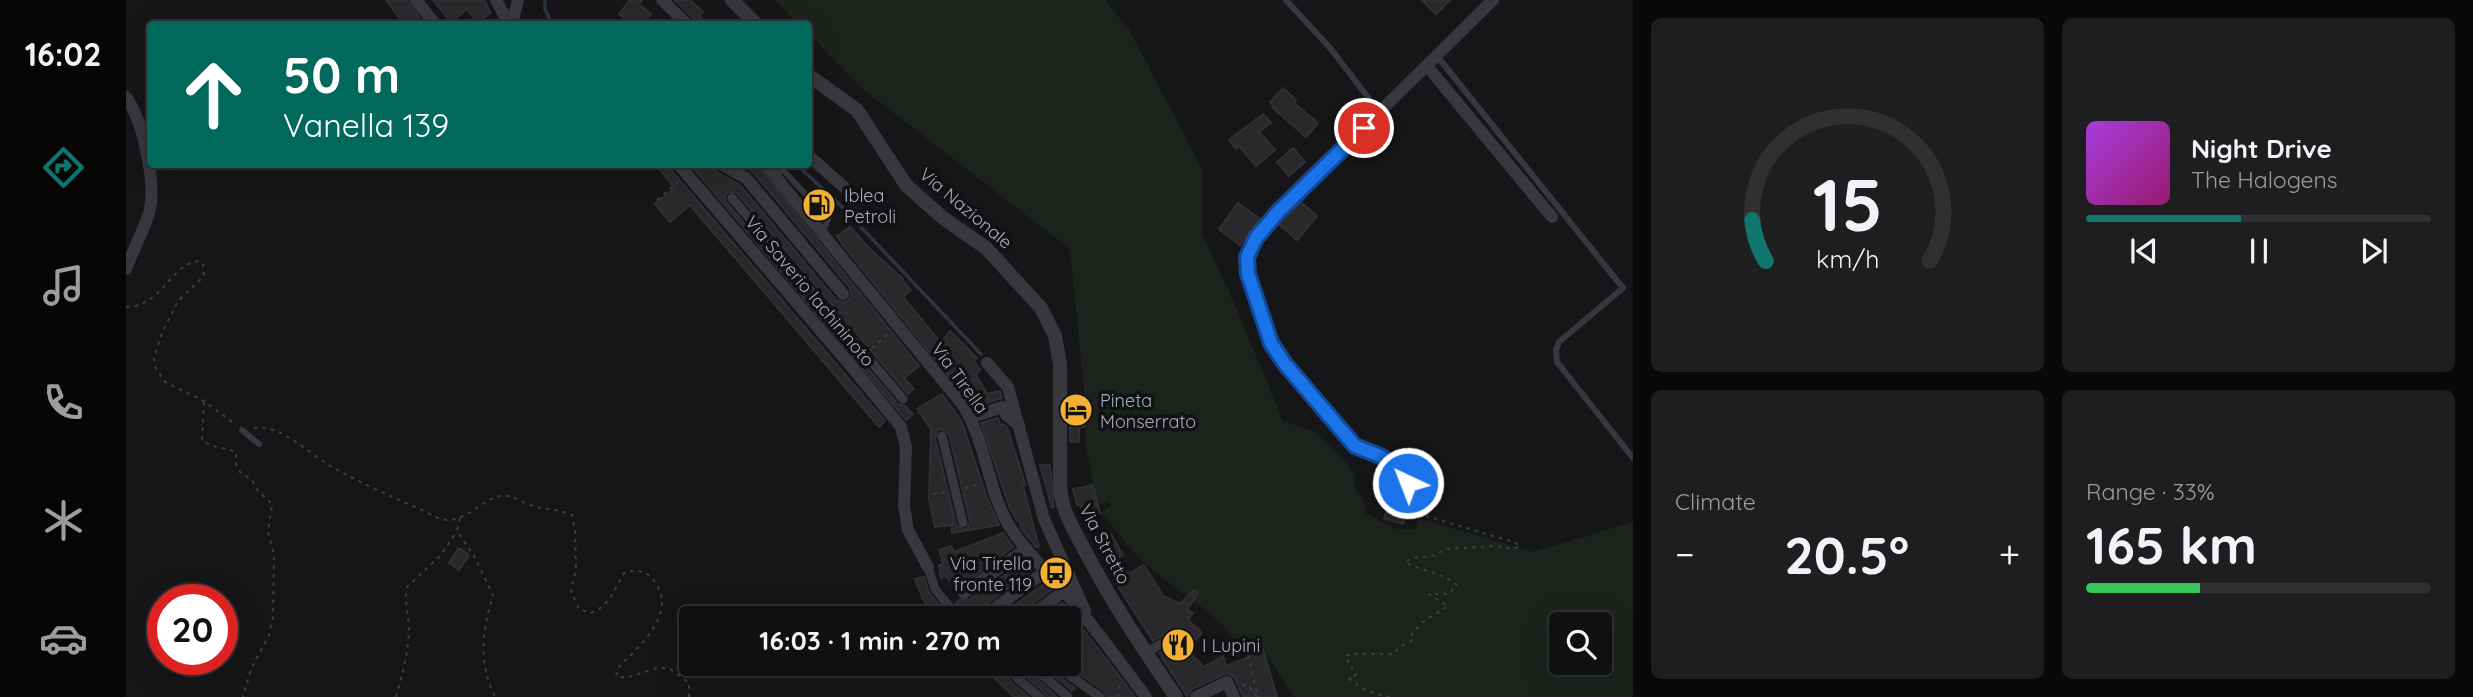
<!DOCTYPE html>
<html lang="en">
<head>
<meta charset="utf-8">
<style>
  :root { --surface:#101012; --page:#1e1e20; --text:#f1f3f6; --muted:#9c9d9f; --line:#303032; --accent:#0f766e }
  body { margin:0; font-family:Quicksand,sans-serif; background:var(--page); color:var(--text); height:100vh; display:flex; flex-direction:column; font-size:26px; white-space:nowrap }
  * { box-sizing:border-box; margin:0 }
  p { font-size:23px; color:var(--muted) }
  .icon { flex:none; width:38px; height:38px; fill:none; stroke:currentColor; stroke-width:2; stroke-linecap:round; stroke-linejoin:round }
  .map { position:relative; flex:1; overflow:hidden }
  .drawer { display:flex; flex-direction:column; gap:18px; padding:18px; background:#09090a; width:840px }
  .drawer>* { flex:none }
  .top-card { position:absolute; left:21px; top:21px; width:665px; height:147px; border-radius:7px; box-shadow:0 7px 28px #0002,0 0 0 2px var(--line); background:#00695c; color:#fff; overflow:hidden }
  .tools { position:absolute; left:1423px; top:612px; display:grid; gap:14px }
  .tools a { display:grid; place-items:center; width:63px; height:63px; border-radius:7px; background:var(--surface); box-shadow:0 7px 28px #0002,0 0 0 2px var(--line); font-size:35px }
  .speed { position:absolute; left:21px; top:584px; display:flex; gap:14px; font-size:35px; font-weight:700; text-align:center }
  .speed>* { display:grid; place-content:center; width:91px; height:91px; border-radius:50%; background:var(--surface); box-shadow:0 7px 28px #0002,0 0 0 2px var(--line); line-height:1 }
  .speed .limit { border:10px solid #d22; background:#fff; color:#111 }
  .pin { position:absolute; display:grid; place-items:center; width:60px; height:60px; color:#fff; margin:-30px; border:4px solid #fff; border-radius:50%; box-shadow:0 2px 7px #0007 }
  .me { position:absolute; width:77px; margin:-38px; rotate:317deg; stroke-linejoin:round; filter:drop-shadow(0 0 5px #0008) }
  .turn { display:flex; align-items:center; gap:24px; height:147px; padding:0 21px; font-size:32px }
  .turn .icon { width:91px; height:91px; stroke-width:2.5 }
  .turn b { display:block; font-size:49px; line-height:60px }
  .big { font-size:52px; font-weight:800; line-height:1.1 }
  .drawer .widget { flex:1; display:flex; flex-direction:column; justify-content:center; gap:10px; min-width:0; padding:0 24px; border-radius:10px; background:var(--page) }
  .drawer .dial { align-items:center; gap:0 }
  .dial svg { height:182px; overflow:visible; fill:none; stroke:var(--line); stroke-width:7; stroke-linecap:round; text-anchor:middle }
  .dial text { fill:var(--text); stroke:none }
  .song { display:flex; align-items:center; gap:21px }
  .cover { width:84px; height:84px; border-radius:10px; background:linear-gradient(135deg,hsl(280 70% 55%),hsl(320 70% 35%)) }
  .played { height:7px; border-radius:4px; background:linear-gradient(90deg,var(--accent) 45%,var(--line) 45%) }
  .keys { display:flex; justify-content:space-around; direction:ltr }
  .heat { display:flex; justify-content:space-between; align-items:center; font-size:38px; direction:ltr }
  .charge { height:10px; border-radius:5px; background:linear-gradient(90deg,#34c759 33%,var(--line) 0) }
  .drawer .tiles { flex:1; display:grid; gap:18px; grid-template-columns:repeat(2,1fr) }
  .trip { position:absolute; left:553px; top:606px; width:402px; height:70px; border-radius:7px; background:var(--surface); box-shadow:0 7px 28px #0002,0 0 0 2px var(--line); font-weight:800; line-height:70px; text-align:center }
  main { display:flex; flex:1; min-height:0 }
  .dock { display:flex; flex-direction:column; width:126px; justify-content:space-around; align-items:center; background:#060607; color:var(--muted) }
  .dock .icon { width:49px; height:49px }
  .dock .active { color:var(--accent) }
  .dock b { font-size:32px; color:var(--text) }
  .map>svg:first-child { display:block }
</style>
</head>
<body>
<main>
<nav class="dock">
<b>16:02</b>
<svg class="icon active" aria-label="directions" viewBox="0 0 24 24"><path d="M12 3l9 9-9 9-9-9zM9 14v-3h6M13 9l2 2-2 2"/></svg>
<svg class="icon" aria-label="music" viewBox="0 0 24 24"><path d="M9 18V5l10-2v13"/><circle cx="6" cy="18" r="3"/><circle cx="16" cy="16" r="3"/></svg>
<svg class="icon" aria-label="phone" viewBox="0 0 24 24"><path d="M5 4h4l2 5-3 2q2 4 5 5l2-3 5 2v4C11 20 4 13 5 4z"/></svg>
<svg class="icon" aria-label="climate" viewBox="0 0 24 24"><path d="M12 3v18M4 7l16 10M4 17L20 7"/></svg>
<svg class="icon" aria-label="car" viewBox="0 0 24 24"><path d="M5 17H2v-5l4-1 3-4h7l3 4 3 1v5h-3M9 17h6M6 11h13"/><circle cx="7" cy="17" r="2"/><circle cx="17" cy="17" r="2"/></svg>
</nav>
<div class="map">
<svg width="1507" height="697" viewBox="0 0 1507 697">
  <rect width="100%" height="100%" fill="#161618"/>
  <path fill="#1c231d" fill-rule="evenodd" d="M649,0H979L1003,29L1076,169V234L1107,300L1157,421L1189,432L1221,463L1228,475V488L1237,499L1240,514L1270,529H1290L1292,518L1407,552L1507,522V697H1168L1137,650L1118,654C1099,618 1061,597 1030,573C1009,556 992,533 975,513L985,506L982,501L974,505L971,500L959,444V400L944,249L738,90L683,34L682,24H673ZM1435,625H1474V663H1435Z"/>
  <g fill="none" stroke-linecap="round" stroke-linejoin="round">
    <g stroke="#2c353c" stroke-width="3.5">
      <polyline points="419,0 419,9 426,24"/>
      <polyline points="670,164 713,204 855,354"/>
    </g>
  </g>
  <g fill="#29292c" stroke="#303034" stroke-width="2" fill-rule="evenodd">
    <polygon points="260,0 281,0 298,24 278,24"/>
    <polygon points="307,0 358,0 365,13 351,22 341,9 325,22"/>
    <polygon points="504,0 516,0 513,4 525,14 517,24 506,24 493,14"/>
    <polygon points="549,0 564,0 577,12 573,16 582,24 570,24 567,18"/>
    <polygon points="1296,0 1324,0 1310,14"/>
    <polygon points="1157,88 1170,100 1168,103 1192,123 1180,137 1146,107 1148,106 1144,102"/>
    <polygon points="1137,114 1145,123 1133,132 1149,150 1130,166 1113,146 1110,149 1103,140"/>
    <polygon points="1167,148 1179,162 1163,176 1151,162"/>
    <polygon points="529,164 543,164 545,170 759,421 753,427 564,205 544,222 529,204 549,188"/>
    <polygon points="564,164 586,164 591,172 614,185 710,300 715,302 722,301 725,296 724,288 627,172 614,164 630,164 793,366 778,378 788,389 782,394 611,193 602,192 599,196 600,202 772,404 779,406 787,414 780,420"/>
    <polygon points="1175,202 1191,216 1171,240 1154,225"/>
    <polygon points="1112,203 1134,219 1114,245 1093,229"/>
    <polygon points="724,227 742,247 777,279 776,280 785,290 777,297 815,343 824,331 851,358 848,361 854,370 850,375 861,394 874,391 876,398 848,407 716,244 711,236"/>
    <path d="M816,394L836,422L861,498L873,525L826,533V525L809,527L803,499L805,429L791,409ZM815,429L823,434L844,521L842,528L838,530L830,525L809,438L811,431Z"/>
    <polygon points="944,400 959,400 958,427 953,427 953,442 944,442"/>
    <polygon points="872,418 874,425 877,424 881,427 898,480 900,485 897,486 913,547 911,548 895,528 894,521 891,521 883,506 855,423"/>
    <polygon points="914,465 924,465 928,507 926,508"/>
    <polygon points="967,485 974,513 963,520 953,504 951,505 947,489"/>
    <polygon points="1264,503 1281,511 1277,524 1258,518"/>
    <polygon points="877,533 887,547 830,590 820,576 815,578 813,565 817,564 813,550 825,546 828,552"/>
    <polygon points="985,534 997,555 992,558 1002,574 1018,565 1037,596 1054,604 1068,590 1072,594 1061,609 1067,613 1062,620 1076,633 1060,649 1078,667 1097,656 1100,666 1124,657 1123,653 1137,649 1151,697 1117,697 1109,678 1101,673 1066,689 1061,696 1033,653 1049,644 1051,635 1044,631 1027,641 993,588 970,542"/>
    <polygon points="333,548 343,555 333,570 323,563"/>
    <polygon points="899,561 907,570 852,610 848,618 840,618 830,603 834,600 843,600"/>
    <polygon points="798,577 803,593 824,618 810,618 797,599 789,579"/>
    <polygon points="919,583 925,590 897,611 893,618 871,618"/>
    <polygon points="936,603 943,611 935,618 917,618"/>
    <polygon points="954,625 988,669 1009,697 981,697 978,691 938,663 943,663 943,631"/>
    <polygon points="853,663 870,663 887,684 903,697 888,697"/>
    <polygon points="892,663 919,663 922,669 949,688 946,691 919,668 912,666 908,669 908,676 931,697 921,697 918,692 897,674 890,665"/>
  </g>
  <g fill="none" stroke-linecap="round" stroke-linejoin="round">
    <g stroke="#3d3f44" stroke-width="2" stroke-dasharray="3.5 5" stroke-linecap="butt">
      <polyline points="531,200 552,182"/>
      <path d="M0,307C36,307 44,264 73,261L77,264L78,276L52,301L36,333L28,358L29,367L39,382L78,401L110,425"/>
      <polyline points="746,348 763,333"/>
      <path d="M78,402L76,440C86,448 98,447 110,452V464L114,472L126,480L132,491L146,504L142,532L148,554L147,617L143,635L125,669L117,697"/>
      <path d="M128,428C154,423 186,456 208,468C237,484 266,497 296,510C302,513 309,517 315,519C338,525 354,500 374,496C386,494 394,502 404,505C418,510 433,509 446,515L449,531L450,569L445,591L453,609L464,613C484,607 488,588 499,572C512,570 520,570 528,581C553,613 513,646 492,668L490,676C506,682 525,664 543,669C549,671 557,679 563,683V697"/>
      <polyline points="839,488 854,484"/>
      <polyline points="807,494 820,492"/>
      <path d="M334,518L331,531L347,554L367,595C356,633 352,660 369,697"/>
      <polyline points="1054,632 1058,630 1065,638"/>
      <polyline points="1122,655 1132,697"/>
      <polyline points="1117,686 1121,684 1131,697"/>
      <path d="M270,697C276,675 282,654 283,632C283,617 278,601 281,587L315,555L331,531"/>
      <polyline points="992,697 993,684"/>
      <path d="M1264,697C1247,694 1236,690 1223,678L1230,675L1219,656C1235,652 1251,655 1268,654L1273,647L1287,640L1286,634L1297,622L1322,606L1303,594H1323L1331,585C1315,572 1297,572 1279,562L1287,558L1306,556L1321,549L1368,546L1387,549L1394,546L1388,542L1293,514L1273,502L1274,500"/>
    </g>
    <g stroke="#37383d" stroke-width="6">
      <polyline points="1160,0 1205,49 1244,100 1255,111"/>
      <polyline points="1311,56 1497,288 1433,342 1430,350 1431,362 1507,458"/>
      <polyline points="646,171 658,171 702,219 696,234"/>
      <polyline points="116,430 133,444"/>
      <polyline points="1217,431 1229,446 1254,456 1277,470 1284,477 1277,491"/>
    </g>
    <g stroke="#37383d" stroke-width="9">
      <polyline points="606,198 777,399"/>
      <polyline points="816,436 837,523"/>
      <polyline points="802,567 809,589 833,618"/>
      <polyline points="1020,653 1045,638"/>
      <polyline points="879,663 892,679 914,697"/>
      <polyline points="926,663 974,697"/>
      <polyline points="914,673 942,697"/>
    </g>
    <g stroke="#37383d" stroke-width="12">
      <polyline points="290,0 309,24"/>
      <polyline points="370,0 383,24"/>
      <polyline points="536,0 561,24"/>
      <polyline points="386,24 392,0"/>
      <polyline points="1301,66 1426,217"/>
      <path d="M0,97C17,120 31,186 23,213C17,232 7,250 0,269"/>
      <polyline points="682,155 729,197"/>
      <polyline points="552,164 725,366 775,427 780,447 778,506 782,530 802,567"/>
      <polyline points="595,164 620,178 717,294"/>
      <path d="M639,164L836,404C860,441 861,487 882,524C897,549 919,569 938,591C967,625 993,661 1020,697"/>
      <polyline points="861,363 882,387 918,519 959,611"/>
      <polyline points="845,417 877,407 880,415 893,425"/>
      <polyline points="1217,431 1159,364 1145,343 1122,274 1121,257 1130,238 1152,212 1367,0"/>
      <polyline points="838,593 900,549"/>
      <polyline points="857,617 920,571"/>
      <polyline points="902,618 938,591"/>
      <polyline points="943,622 955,613"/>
      <polyline points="1070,697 1101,682 1108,697"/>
    </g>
    <g stroke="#37383d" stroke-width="14">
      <polyline points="606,0 630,24"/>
      <path d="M682,75L731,110L780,185L817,218L860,248L915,308L929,336L934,364V483C934,508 947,528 958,549C985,601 1017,649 1050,697"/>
    </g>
  </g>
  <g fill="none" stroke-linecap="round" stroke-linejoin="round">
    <defs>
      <polyline id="route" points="1238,128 1152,212 1130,238 1121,257 1122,274 1145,343 1159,364 1229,446 1254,456 1277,470 1283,477 1282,483"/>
    </defs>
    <use href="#route" stroke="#114b97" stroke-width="18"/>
    <use href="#route" stroke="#1a73e8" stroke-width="12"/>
  </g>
  <defs>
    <symbol id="fuel-disc" viewBox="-11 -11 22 22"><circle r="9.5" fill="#f2b134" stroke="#111113"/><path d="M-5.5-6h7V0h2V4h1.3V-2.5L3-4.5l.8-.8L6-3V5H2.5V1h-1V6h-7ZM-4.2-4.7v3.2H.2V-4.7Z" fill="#111"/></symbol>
    <symbol id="hotel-disc" viewBox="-11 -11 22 22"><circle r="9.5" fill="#f2b134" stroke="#111113"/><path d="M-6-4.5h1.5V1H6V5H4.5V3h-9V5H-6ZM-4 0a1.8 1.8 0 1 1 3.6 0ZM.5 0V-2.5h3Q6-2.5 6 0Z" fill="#111"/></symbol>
    <symbol id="bus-disc" viewBox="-11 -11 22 22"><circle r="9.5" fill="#f2b134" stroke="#111113"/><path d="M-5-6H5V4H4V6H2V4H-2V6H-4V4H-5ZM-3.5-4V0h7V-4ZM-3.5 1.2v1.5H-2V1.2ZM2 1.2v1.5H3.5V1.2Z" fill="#111"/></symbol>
    <symbol id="restaurant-disc" viewBox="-11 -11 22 22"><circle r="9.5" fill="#f2b134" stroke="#111113"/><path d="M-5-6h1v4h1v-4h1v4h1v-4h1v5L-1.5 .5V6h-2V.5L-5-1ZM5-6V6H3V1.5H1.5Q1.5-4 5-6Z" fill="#111"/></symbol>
  </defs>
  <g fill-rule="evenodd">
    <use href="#fuel-disc" x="674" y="186" width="38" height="38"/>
    <use href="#hotel-disc" x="931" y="391" width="38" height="38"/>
    <use href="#bus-disc" x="911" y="554" width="38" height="38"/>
    <use href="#restaurant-disc" x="1033" y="626" width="38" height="38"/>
  </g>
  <g text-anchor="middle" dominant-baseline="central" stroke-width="7" stroke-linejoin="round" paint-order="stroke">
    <g font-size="18" fill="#a8adb8" stroke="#111113" text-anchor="start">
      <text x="718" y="195">Iblea<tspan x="718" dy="21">Petroli</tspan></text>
      <text x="974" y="400">Pineta<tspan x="974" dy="21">Monserrato</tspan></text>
      <text x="906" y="563" text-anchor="end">Via Tirella<tspan x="906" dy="21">fronte 119</tspan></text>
      <text x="1076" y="645">I Lupini</text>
    </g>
    <g font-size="18" fill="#a8adb8" stroke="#111113">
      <text transform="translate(840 208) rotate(40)">Via Nazionale</text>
      <text transform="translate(684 291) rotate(50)">Via Saverio Iachininoto</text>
      <text transform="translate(834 378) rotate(54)">Via Tirella</text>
      <text transform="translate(979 544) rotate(62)">Via Stretto</text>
    </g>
  </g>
</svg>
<div class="tools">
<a><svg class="icon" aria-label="search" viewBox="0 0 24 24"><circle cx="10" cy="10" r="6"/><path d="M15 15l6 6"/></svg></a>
</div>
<div class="speed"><div class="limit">20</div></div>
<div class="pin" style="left:1238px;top:128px;background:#d93025"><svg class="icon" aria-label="arrive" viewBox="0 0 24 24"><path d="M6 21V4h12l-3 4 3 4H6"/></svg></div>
<svg class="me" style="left:1282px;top:483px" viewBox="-20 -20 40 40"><circle r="17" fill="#1a73e8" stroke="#fff" stroke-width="3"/><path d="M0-11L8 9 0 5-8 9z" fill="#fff"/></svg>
<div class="trip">16:03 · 1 min · 270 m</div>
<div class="top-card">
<div class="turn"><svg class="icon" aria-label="ahead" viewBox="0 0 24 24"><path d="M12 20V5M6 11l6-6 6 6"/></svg><div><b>50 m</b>Vanella 139</div></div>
</div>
</div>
<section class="drawer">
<div class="tiles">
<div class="widget dial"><svg viewBox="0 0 100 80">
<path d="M14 69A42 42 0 1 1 86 69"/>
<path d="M14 69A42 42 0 0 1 8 51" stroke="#0f766e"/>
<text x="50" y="56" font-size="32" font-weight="700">15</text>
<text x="50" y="72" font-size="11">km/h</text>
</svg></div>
<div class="widget">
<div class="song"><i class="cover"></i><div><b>Night Drive</b><p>The Halogens</p></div></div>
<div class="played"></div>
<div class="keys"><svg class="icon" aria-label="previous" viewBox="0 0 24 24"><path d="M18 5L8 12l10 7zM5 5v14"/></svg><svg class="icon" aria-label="pause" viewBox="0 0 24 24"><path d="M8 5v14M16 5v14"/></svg><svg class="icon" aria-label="next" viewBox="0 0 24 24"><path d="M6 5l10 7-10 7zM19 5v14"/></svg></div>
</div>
<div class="widget"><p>Climate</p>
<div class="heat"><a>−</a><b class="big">20.5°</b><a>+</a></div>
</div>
<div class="widget"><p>Range · 33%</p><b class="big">165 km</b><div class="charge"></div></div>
</div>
</section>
</main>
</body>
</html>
